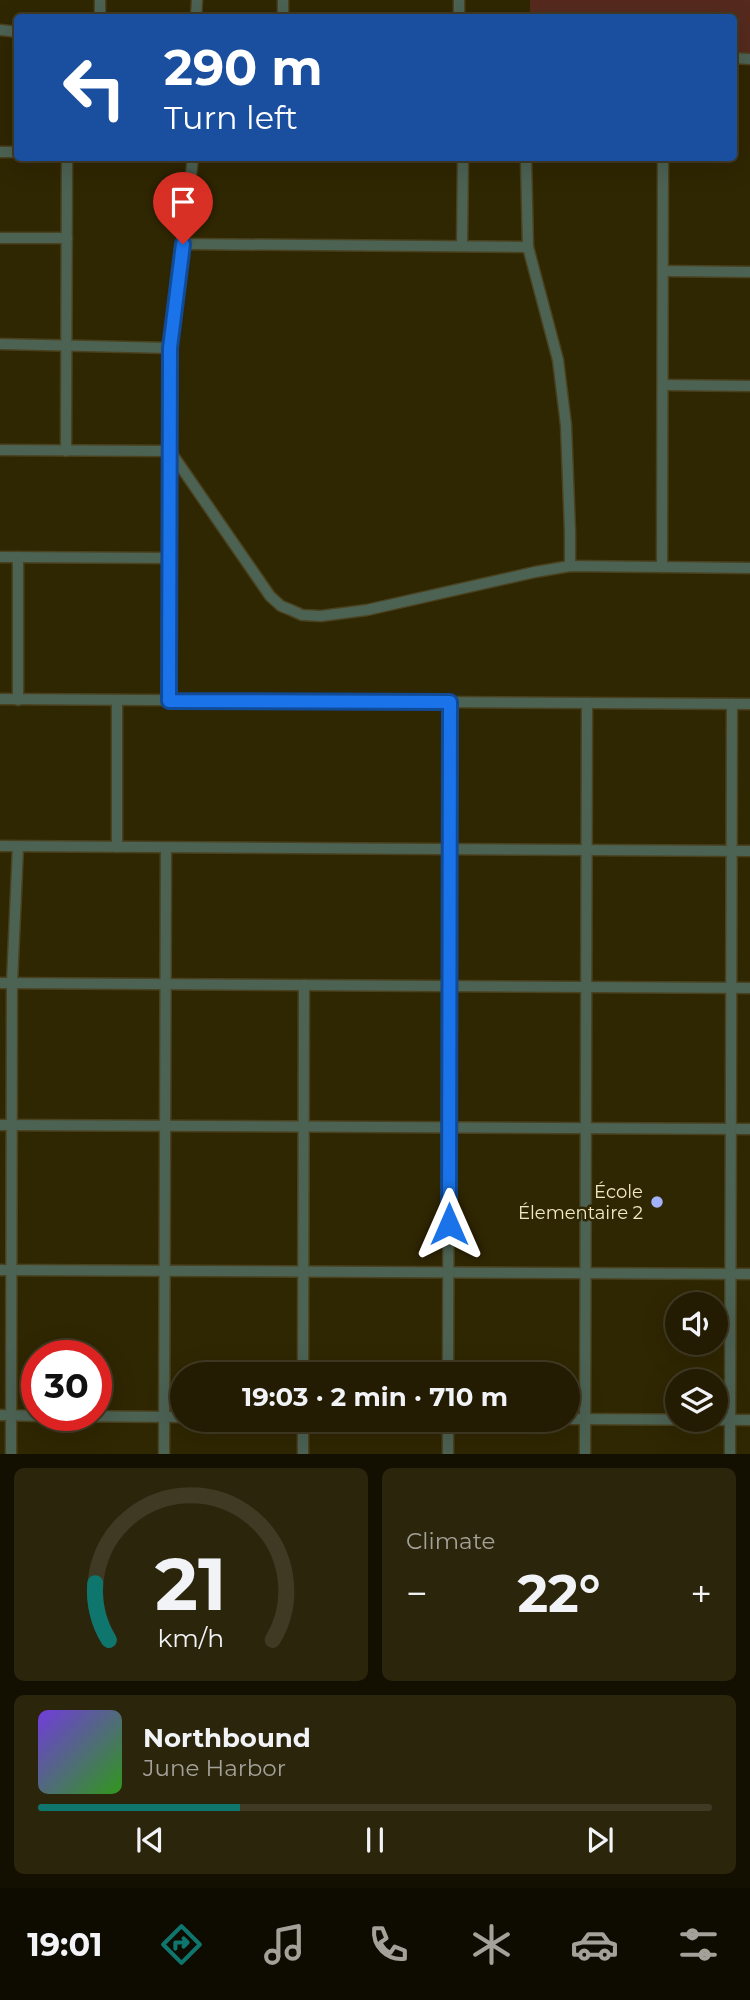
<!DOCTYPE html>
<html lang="en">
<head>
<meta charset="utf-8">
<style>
  :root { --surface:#231c02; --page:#2b250c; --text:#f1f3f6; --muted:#a3a199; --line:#403a24; --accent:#0f766e }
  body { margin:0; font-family:Montserrat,sans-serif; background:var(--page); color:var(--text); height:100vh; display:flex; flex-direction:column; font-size:26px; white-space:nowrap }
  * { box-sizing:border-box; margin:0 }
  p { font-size:23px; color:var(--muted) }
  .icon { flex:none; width:38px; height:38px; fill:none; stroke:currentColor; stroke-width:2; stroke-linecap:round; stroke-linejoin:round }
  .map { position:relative; height:1454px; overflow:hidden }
  .details { display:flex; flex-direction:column; gap:14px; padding:14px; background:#130f01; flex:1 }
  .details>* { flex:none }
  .top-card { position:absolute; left:14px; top:14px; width:723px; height:147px; border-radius:7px; box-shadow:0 7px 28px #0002,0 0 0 2px var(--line); background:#1a4fa0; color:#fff; overflow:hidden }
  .fabs { position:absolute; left:665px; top:1292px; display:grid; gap:14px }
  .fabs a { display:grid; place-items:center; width:63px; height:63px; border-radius:50%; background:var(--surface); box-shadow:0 7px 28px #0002,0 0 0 2px var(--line); font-size:35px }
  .speed { position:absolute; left:21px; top:1340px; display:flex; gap:14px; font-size:35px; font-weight:700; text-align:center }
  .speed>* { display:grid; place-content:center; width:91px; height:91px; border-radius:50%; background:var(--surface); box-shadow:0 7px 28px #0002,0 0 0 2px var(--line); line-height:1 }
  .speed .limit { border:10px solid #d22; background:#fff; color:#111 }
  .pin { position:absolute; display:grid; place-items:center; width:60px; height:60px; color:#fff; margin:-72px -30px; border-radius:50% 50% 50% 0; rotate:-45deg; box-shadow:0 0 7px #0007 }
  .pin .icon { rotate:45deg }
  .me { position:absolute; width:77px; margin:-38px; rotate:0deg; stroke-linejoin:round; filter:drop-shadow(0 0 5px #0008) }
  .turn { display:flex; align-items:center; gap:24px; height:147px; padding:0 35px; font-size:32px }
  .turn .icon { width:91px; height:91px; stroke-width:2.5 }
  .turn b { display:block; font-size:49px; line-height:60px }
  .big { font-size:52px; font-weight:700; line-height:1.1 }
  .details .tile { flex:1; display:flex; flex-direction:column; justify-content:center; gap:10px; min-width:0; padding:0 24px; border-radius:10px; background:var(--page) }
  .details .dial { align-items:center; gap:0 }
  .dial svg { height:182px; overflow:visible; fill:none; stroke:var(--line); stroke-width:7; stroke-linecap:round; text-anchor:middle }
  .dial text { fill:var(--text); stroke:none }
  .song { display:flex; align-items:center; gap:21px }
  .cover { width:84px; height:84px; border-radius:10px; background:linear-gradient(135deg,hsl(260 70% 55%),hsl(110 70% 35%)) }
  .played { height:7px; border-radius:4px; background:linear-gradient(90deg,var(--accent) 30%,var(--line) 30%) }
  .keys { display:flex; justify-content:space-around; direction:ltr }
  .heat { display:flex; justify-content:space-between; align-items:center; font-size:38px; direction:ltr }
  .details .tiles { flex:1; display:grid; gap:14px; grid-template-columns:1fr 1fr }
  .tile:last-child { grid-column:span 2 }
  .trip { position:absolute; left:170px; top:1362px; width:410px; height:70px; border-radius:35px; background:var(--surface); box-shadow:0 7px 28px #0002,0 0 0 2px var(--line); font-weight:700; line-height:70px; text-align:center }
  .dock { display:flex; height:112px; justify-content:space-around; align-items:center; background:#0e0b01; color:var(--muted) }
  .dock .icon { width:49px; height:49px }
  .dock .on { color:var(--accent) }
  .dock b { font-size:32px; color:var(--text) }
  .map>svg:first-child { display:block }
</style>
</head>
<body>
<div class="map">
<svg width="750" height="1454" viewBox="0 0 750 1454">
  <rect width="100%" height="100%" fill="#2f2602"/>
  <polygon fill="#55291e" points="530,0 750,0 750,54 733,54 733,18 530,18"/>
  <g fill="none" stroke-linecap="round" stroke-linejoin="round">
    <defs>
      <g id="minor">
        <polyline points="283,0 283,18"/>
        <polyline points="459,0 459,18"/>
        <polyline points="100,18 100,0"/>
        <polyline points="196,18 197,0"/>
        <polyline points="0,30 18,32"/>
        <polyline points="733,58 750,59"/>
        <polyline points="0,152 18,152"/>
        <polyline points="526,158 528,247 558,360 566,425 570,532 570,566"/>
        <polyline points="0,238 67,238"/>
        <polyline points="183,244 528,247"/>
        <polyline points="462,246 463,158"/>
        <polyline points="663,271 750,272"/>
        <polyline points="0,344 170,348"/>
        <polyline points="663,385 750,386"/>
        <polyline points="0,450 170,451 270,596 281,606 291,610 302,615 321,616 367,610 535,572 570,566 750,568"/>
        <polyline points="66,451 67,158"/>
        <polyline points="0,557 169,558"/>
        <polyline points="662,567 663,158"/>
        <polyline points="0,699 750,704"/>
        <polyline points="18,700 18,557"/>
        <polyline points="169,701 170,348 193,158"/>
        <polyline points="0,846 750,851"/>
        <polyline points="117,847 117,700"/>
        <polyline points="0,983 750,988"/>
        <polyline points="0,1125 750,1129"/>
        <polyline points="0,1270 750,1274"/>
        <polyline points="303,1374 304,985"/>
        <polyline points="448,1374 450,702"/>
        <polyline points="0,1415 37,1416"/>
        <polyline points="51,1416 182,1417"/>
        <polyline points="567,1419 750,1420"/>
        <polyline points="11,1454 12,983 18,847"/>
        <polyline points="164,1454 166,848"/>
        <polyline points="303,1454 303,1419"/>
        <polyline points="448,1454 448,1419"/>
        <polyline points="585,1454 587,703"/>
        <polyline points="730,1454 732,704"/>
      </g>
    </defs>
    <use href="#minor" stroke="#4a411e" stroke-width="13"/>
    <use href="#minor" stroke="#4c6253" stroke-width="10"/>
  </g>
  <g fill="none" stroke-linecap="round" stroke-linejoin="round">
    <defs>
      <polyline id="route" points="183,244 170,348 169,701 450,702 449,1224"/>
    </defs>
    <use href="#route" stroke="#114b97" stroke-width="18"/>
    <use href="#route" stroke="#1a73e8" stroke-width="12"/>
  </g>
  <circle fill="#a3b2fd" stroke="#2f2602" stroke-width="2.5" cx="657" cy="1202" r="7"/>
  <g text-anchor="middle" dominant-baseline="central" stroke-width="5" stroke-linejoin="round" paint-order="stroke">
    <g font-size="18" fill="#f1e8c7" stroke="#2f2602" text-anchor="end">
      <text x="643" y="1192">École<tspan x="643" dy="21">Élementaire 2</tspan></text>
    </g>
  </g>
</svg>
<div class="fabs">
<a><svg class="icon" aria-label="sound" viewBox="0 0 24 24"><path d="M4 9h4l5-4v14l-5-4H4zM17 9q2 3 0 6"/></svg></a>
<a><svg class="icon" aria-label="layers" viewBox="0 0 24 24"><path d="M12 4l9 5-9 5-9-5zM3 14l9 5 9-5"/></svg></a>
</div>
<div class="speed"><div class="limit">30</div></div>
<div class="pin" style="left:183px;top:244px;background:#d93025"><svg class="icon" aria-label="arrive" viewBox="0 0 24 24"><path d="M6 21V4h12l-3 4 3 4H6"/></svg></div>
<svg class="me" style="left:449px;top:1224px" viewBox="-20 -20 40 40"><path d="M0-17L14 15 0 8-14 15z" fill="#1a73e8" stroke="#fff" stroke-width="4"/></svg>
<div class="trip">19:03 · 2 min · 710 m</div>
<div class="top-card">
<div class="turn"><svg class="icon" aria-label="left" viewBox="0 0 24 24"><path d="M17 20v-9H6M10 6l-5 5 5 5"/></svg><div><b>290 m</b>Turn left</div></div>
</div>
</div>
<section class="details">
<div class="tiles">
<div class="tile dial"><svg viewBox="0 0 100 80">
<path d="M14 69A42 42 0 1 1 86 69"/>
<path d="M14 69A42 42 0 0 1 8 44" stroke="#0f766e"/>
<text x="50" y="56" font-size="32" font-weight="700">21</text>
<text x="50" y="72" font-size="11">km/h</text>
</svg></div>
<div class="tile"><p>Climate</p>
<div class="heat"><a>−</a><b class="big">22°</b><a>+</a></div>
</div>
<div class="tile">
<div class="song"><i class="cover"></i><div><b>Northbound</b><p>June Harbor</p></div></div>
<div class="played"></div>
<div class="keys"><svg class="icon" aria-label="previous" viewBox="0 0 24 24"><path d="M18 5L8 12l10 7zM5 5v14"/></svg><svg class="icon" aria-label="pause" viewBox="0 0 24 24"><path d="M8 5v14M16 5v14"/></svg><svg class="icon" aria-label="next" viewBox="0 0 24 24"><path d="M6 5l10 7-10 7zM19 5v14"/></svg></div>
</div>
</div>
</section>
<nav class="dock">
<b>19:01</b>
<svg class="icon on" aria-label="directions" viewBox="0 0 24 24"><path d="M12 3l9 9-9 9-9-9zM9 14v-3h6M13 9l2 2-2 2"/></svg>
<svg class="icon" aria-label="music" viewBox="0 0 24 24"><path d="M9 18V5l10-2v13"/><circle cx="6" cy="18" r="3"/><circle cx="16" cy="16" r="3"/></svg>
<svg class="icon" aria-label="phone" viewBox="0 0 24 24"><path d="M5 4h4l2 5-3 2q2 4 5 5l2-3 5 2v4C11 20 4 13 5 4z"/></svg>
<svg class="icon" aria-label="climate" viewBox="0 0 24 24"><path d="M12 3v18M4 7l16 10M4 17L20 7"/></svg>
<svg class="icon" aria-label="car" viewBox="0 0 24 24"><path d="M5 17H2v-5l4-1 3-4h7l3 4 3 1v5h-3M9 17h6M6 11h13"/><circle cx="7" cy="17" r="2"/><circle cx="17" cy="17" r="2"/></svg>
<svg class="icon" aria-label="filters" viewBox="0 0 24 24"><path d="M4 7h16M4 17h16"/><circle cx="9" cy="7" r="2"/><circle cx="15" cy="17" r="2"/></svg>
</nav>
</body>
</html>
